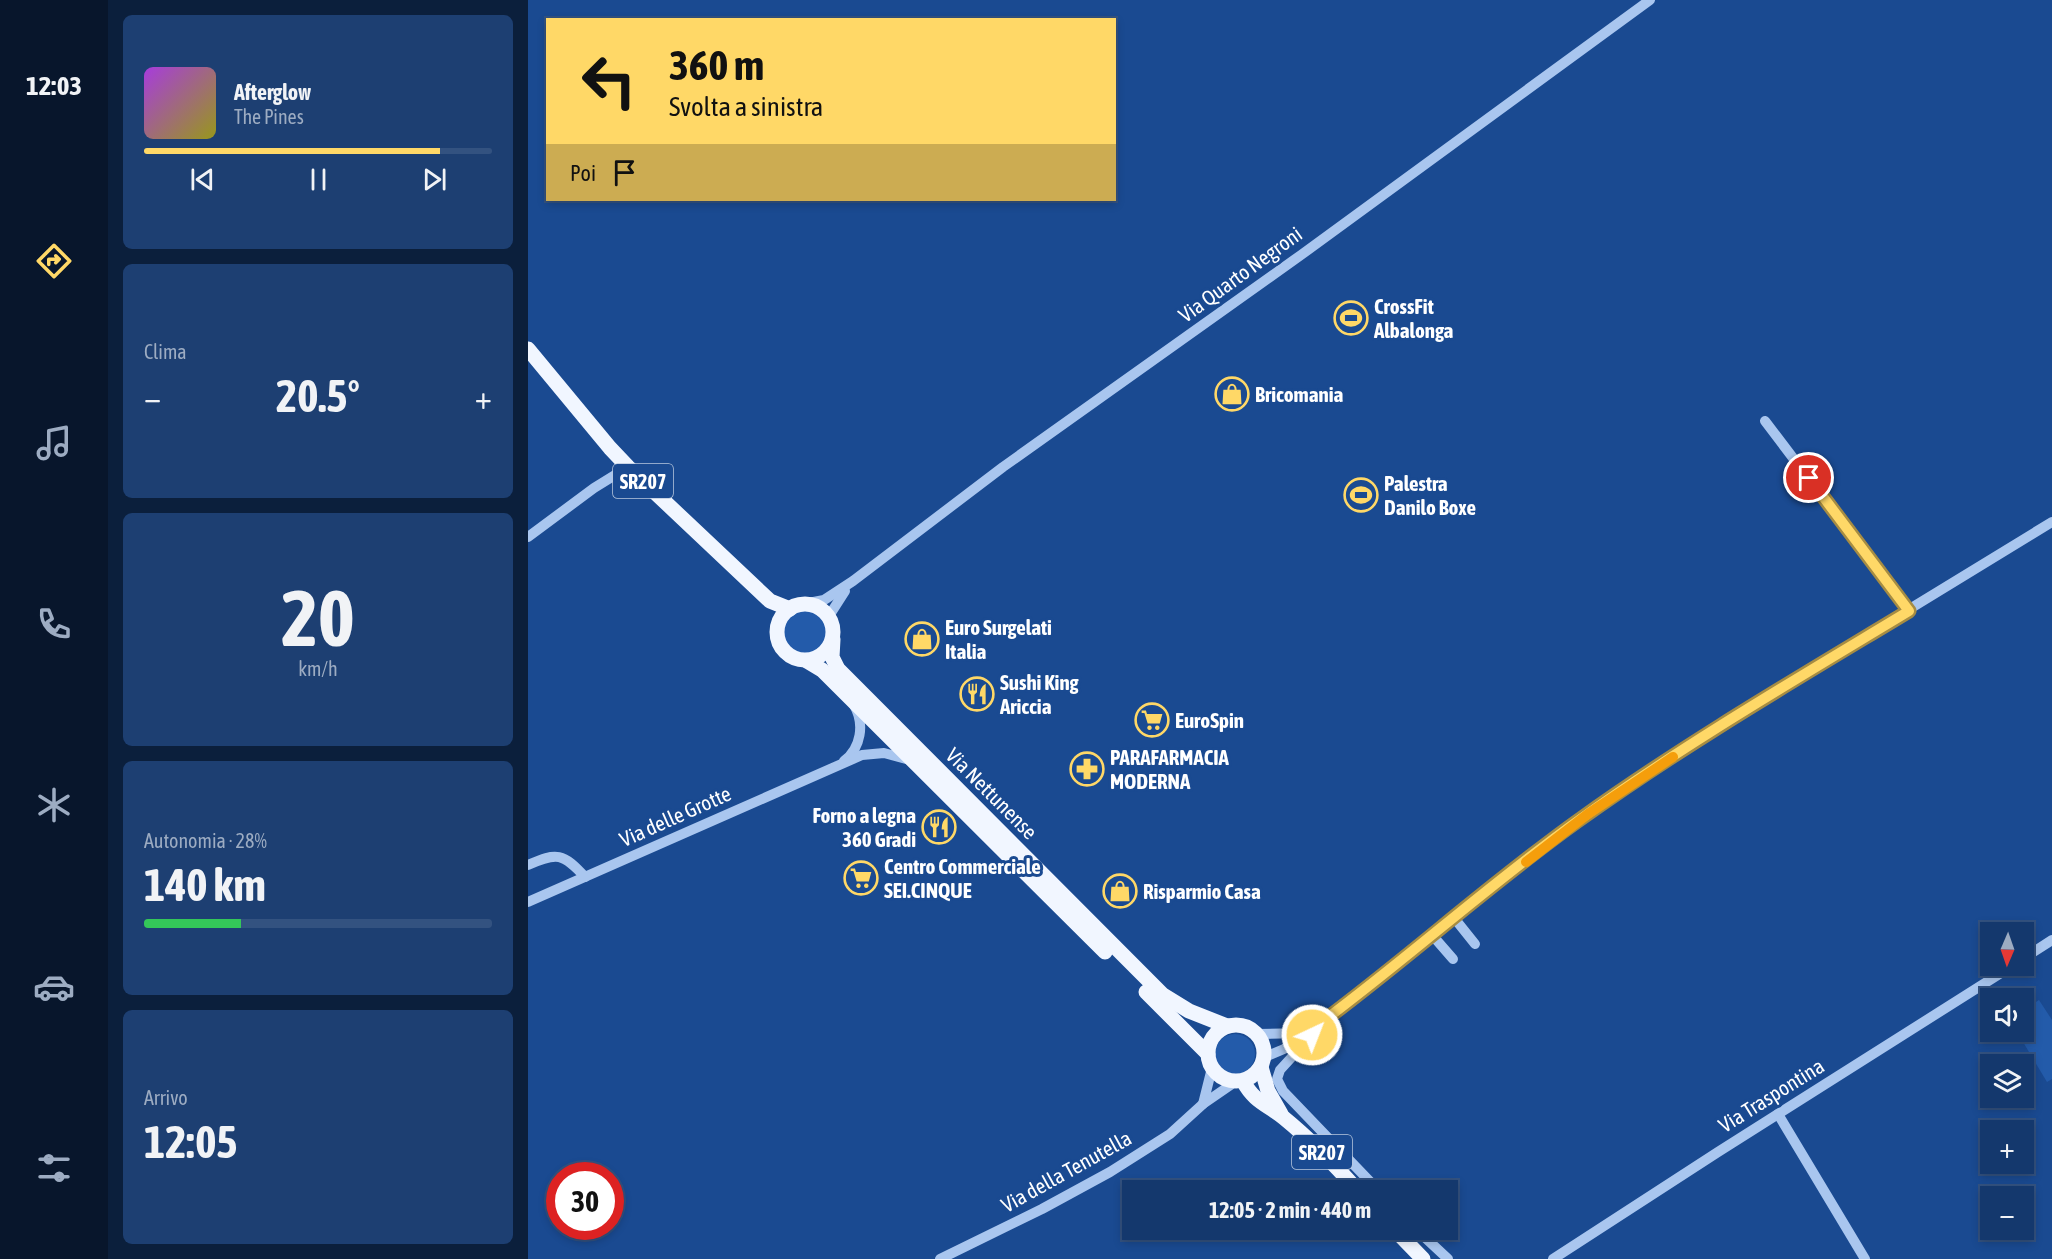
<!DOCTYPE html>
<html lang="it">
<head>
<meta charset="utf-8">
<style>
  :root { --surface:#14386d; --page:#1d3f72; --text:#f1f3f6; --muted:#9dacc2; --line:#335280; --accent:#ffd867 }
  body { margin:0; font-family:"Asap Condensed",sans-serif; background:var(--page); color:var(--text); height:100vh; display:flex; flex-direction:column; font-size:22px; white-space:nowrap }
  * { box-sizing:border-box; margin:0 }
  p { font-size:20px; color:var(--muted) }
  .icon { flex:none; width:33px; height:33px; fill:none; stroke:currentColor; stroke-width:2; stroke-linecap:round; stroke-linejoin:round }
  .map { position:relative; flex:1; overflow:hidden }
  .drawer { display:flex; flex-direction:column; gap:15px; padding:15px; background:#0b1f3c; width:420px }
  .drawer>* { flex:none }
  .banner { position:absolute; left:18px; top:18px; width:570px; height:183px; border-radius:0px; box-shadow:0 3px 9px #0003,0 0 0 2px var(--line); background:#ffd867; color:#111; overflow:hidden }
  .needle { width:39px; rotate:182deg }
  .controls { position:absolute; left:1452px; top:922px; display:grid; gap:12px }
  .controls a { display:grid; place-items:center; width:54px; height:54px; border-radius:0px; background:var(--surface); box-shadow:0 3px 9px #0003,0 0 0 2px var(--line); font-size:30px }
  .speed { position:absolute; left:18px; top:1162px; display:flex; gap:12px; font-size:30px; font-weight:700; text-align:center }
  .speed>* { display:grid; place-content:center; width:78px; height:78px; border-radius:50%; background:var(--surface); box-shadow:0 3px 9px #0003,0 0 0 2px var(--line); line-height:1 }
  .speed .limit { border:9px solid #d22; background:#fff; color:#111 }
  .pin { position:absolute; display:grid; place-items:center; width:51px; height:51px; color:#fff; margin:-26px; border:3px solid #fff; border-radius:50%; box-shadow:0 2px 6px #0007 }
  .me { position:absolute; width:66px; margin:-33px; rotate:43deg; stroke-linejoin:round; filter:drop-shadow(0 0 4px #0008) }
  .turn { display:flex; align-items:center; gap:21px; height:126px; padding:0 24px; font-size:27px }
  .turn .icon { width:78px; height:78px; stroke-width:2.5 }
  .turn b { display:block; font-size:42px; line-height:51px }
  .then { display:flex; align-items:center; height:57px; padding:0 24px; background:#0003; gap:12px; font-size:22px }
  .big { font-size:45px; font-weight:700; line-height:1.1 }
  .drawer .card { flex:1; display:flex; flex-direction:column; justify-content:center; gap:9px; min-width:0; padding:0 21px; border-radius:9px; background:var(--page) }
  .drawer .dial { align-items:center; gap:0 }
  .dial b { font-size:78px; line-height:1 }
  .song { display:flex; align-items:center; gap:18px }
  .cover { width:72px; height:72px; border-radius:9px; background:linear-gradient(135deg,hsl(280 70% 55%),hsl(60 70% 35%)) }
  .played { height:6px; border-radius:3px; background:linear-gradient(90deg,var(--accent) 85%,var(--line) 85%) }
  .keys { display:flex; justify-content:space-around; direction:ltr }
  .heat { display:flex; justify-content:space-between; align-items:center; font-size:33px; direction:ltr }
  .charge { height:9px; border-radius:4px; background:linear-gradient(90deg,#34c759 28%,var(--line) 0) }
  .trip { position:absolute; left:594px; top:1180px; width:336px; height:60px; border-radius:0px; background:var(--surface); box-shadow:0 3px 9px #0003,0 0 0 2px var(--line); font-weight:700; line-height:60px; text-align:center }
  main { display:flex; flex:1; min-height:0 }
  .dock { display:flex; flex-direction:column; width:108px; justify-content:space-around; align-items:center; background:#08162c; color:var(--muted) }
  .dock .icon { width:42px; height:42px }
  .dock .current { color:var(--accent) }
  .dock b { font-size:27px; color:var(--text) }
  .map>svg:first-child { display:block }
</style>
</head>
<body>
<main>
<nav class="dock">
<b>12:03</b>
<svg class="icon current" aria-label="directions" viewBox="0 0 24 24"><path d="M12 3l9 9-9 9-9-9zM9 14v-3h6M13 9l2 2-2 2"/></svg>
<svg class="icon" aria-label="music" viewBox="0 0 24 24"><path d="M9 18V5l10-2v13"/><circle cx="6" cy="18" r="3"/><circle cx="16" cy="16" r="3"/></svg>
<svg class="icon" aria-label="phone" viewBox="0 0 24 24"><path d="M5 4h4l2 5-3 2q2 4 5 5l2-3 5 2v4C11 20 4 13 5 4z"/></svg>
<svg class="icon" aria-label="climate" viewBox="0 0 24 24"><path d="M12 3v18M4 7l16 10M4 17L20 7"/></svg>
<svg class="icon" aria-label="car" viewBox="0 0 24 24"><path d="M5 17H2v-5l4-1 3-4h7l3 4 3 1v5h-3M9 17h6M6 11h13"/><circle cx="7" cy="17" r="2"/><circle cx="17" cy="17" r="2"/></svg>
<svg class="icon" aria-label="filters" viewBox="0 0 24 24"><path d="M4 7h16M4 17h16"/><circle cx="9" cy="7" r="2"/><circle cx="15" cy="17" r="2"/></svg>
</nav>
<section class="drawer">
<div class="card">
<div class="song"><i class="cover"></i><div><b>Afterglow</b><p>The Pines</p></div></div>
<div class="played"></div>
<div class="keys"><svg class="icon" aria-label="previous" viewBox="0 0 24 24"><path d="M18 5L8 12l10 7zM5 5v14"/></svg><svg class="icon" aria-label="pause" viewBox="0 0 24 24"><path d="M8 5v14M16 5v14"/></svg><svg class="icon" aria-label="next" viewBox="0 0 24 24"><path d="M6 5l10 7-10 7zM19 5v14"/></svg></div>
</div>
<div class="card"><p>Clima</p>
<div class="heat"><a>−</a><b class="big">20.5°</b><a>+</a></div>
</div>
<div class="card dial"><b>20</b><p>km/h</p></div>
<div class="card"><p>Autonomia · 28%</p><b class="big">140 km</b><div class="charge"></div></div>
<div class="card"><p>Arrivo</p><b class="big">12:05</b></div>
</section>
<div class="map">
<svg width="1524" height="1259" viewBox="0 0 1524 1259">
  <rect width="100%" height="100%" fill="#1a4a91"/>
  <g fill="#235baa">
    <circle cx="278" cy="632" r="26"/>
    <polygon points="1511,1000 1524,1020 1524,1079 1519,1082 1489,1032 1496,1032 1496,1010"/>
    <circle cx="707" cy="1054" r="20"/>
  </g>
  <g fill="none" stroke-linecap="round" stroke-linejoin="round">
    <g stroke="#a9c6ef" stroke-width="10">
      <polyline points="1237,421 1381,611"/>
      <polyline points="0,537 66,488 100,467"/>
      <polyline points="275,604 296,600 325,581 475,467 773,255 1122,0"/>
      <polyline points="301,616 317,591"/>
      <path d="M316,761C333,748 337,724 326,705"/>
      <path d="M0,865C29,852 35,853 57,877"/>
      <polyline points="0,902 334,755 356,753 382,760"/>
      <polyline points="927,919 947,944"/>
      <polyline points="905,936 925,959"/>
      <polyline points="1496,958 1524,940"/>
      <polyline points="786,1029 784,1035 752,1070 749,1079 755,1091 851,1191"/>
      <polyline points="729,1034 777,1033"/>
      <polyline points="737,1057 756,1049 841,987 1024,840 1071,806 1226,704 1524,522"/>
      <polyline points="675,1104 684,1068"/>
      <polyline points="1250,1114 1337,1259"/>
      <polyline points="889,1230 920,1259"/>
      <polyline points="412,1259 514,1209 582,1172 642,1134 675,1104 707,1082"/>
      <polyline points="1025,1259 1190,1152 1484,966"/>
    </g>
    <g stroke="#f1f6ff" stroke-width="15">
      <polyline points="0,349 82,448 100,467 242,601 262,609"/>
      <circle cx="277" cy="632" r="28"/>
      <polyline points="305,639 304,657 310,669 635,995 661,1011 699,1026"/>
      <polyline points="279,661 294,670 577,952"/>
      <polyline points="618,992 680,1054"/>
      <circle cx="708" cy="1053" r="28"/>
      <polyline points="733,1067 740,1091 753,1114"/>
      <path d="M715,1081C727,1103 739,1104 756,1118C783,1140 807,1165 830,1191"/>
      <polyline points="867,1230 895,1259"/>
    </g>
  </g>
  <g fill="none" stroke-linecap="round" stroke-linejoin="round">
    <defs>
      <path id="route" d="M784,1035L786,1028C877,961 960,885 1051,820C1157,744 1270,678 1381,611L1281,478"/>
    </defs>
    <use href="#route" stroke="#a68c43" stroke-width="15"/>
    <use href="#route" stroke="#ffd867" stroke-width="10"/>
    <polyline stroke="#f59e0b" stroke-width="10" points="998,862 1060,814 1145,757"/>
  </g>
  <defs>
    <symbol id="stadium-ring" viewBox="-11 -11 22 22"><circle r="9.5" fill="#1a4a91" stroke="#ffd867" stroke-width="1.5"/><path d="M0-5a6.5 5 0 1 0 0 10a6.5 5 0 1 0 0-10ZM-3.5-1.8h7v3.6h-7Z" fill="#ffd867"/></symbol>
    <symbol id="shop-ring" viewBox="-11 -11 22 22"><circle r="9.5" fill="#1a4a91" stroke="#ffd867" stroke-width="1.5"/><path d="M-5-2.5h2.3a2.7 3.5 0 0 1 5.4 0H5L5.5 6h-11ZM-1.5-2.5h3a1.5 2.3 0 0 0-3 0Z" fill="#ffd867"/></symbol>
    <symbol id="restaurant-ring" viewBox="-11 -11 22 22"><circle r="9.5" fill="#1a4a91" stroke="#ffd867" stroke-width="1.5"/><path d="M-5-6h1v4h1v-4h1v4h1v-4h1v5L-1.5 .5V6h-2V.5L-5-1ZM5-6V6H3V1.5H1.5Q1.5-4 5-6Z" fill="#ffd867"/></symbol>
    <symbol id="supermarket-ring" viewBox="-11 -11 22 22"><circle r="9.5" fill="#1a4a91" stroke="#ffd867" stroke-width="1.5"/><path d="M-6-5.5h2.5l.6 2H6L4.5 2H-2.5L-4.4-4H-6ZM-1.5 3.2a1.3 1.3 0 1 0 .1 0ZM3 3.2a1.3 1.3 0 1 0 .1 0Z" fill="#ffd867"/></symbol>
    <symbol id="pharmacy-ring" viewBox="-11 -11 22 22"><circle r="9.5" fill="#1a4a91" stroke="#ffd867" stroke-width="1.5"/><path d="M-2-6h4v4h4v4h-4v4h-4v-4h-4v-4h4Z" fill="#ffd867"/></symbol>
  </defs>
  <g fill-rule="evenodd">
    <use href="#stadium-ring" x="804" y="299" width="38" height="38"/>
    <use href="#shop-ring" x="685" y="375" width="38" height="38"/>
    <use href="#stadium-ring" x="814" y="476" width="38" height="38"/>
    <use href="#shop-ring" x="375" y="620" width="38" height="38"/>
    <use href="#restaurant-ring" x="430" y="675" width="38" height="38"/>
    <use href="#supermarket-ring" x="605" y="701" width="38" height="38"/>
    <use href="#pharmacy-ring" x="540" y="750" width="38" height="38"/>
    <use href="#restaurant-ring" x="392" y="808" width="38" height="38"/>
    <use href="#supermarket-ring" x="314" y="859" width="38" height="38"/>
    <use href="#shop-ring" x="573" y="872" width="38" height="38"/>
  </g>
  <g text-anchor="middle" dominant-baseline="central" stroke-width="6" stroke-linejoin="round" paint-order="stroke">
    <g fill="#1a4a91" stroke="#bac9de" stroke-width="1.5">
      <rect x="85" y="464" width="60" height="34" rx="4.5"/>
      <rect x="764" y="1135" width="60" height="34" rx="4.5"/>
    </g>
    <g font-size="20" font-weight="bold" fill="#fff">
      <text x="115" y="481">SR207</text>
      <text x="794" y="1152">SR207</text>
    </g>
    <g font-size="21" fill="#fff" stroke="#1a4a91">
      <text transform="translate(712 274) rotate(-36)">Via Quarto Negroni</text>
      <text transform="translate(464 793) rotate(45)">Via Nettunense</text>
      <text transform="translate(147 816) rotate(-24)">Via delle Grotte</text>
      <text transform="translate(1243 1095) rotate(-32)">Via Traspontina</text>
      <text transform="translate(538 1171) rotate(-29)">Via della Tenutella</text>
    </g>
    <g font-size="21" font-weight="bold" fill="#fff" stroke="#1a4a91" text-anchor="start">
      <text x="846" y="306">CrossFit<tspan x="846" dy="24">Albalonga</tspan></text>
      <text x="727" y="394">Bricomania</text>
      <text x="856" y="483">Palestra<tspan x="856" dy="24">Danilo Boxe</tspan></text>
      <text x="417" y="627">Euro Surgelati<tspan x="417" dy="24">Italia</tspan></text>
      <text x="472" y="682">Sushi King<tspan x="472" dy="24">Ariccia</tspan></text>
      <text x="647" y="720">EuroSpin</text>
      <text x="582" y="757">PARAFARMACIA<tspan x="582" dy="24">MODERNA</tspan></text>
      <text x="388" y="815" text-anchor="end">Forno a legna<tspan x="388" dy="24">360 Gradi</tspan></text>
      <text x="356" y="866">Centro Commerciale<tspan x="356" dy="24">SEI.CINQUE</tspan></text>
      <text x="615" y="891">Risparmio Casa</text>
    </g>
  </g>
</svg>
<div class="controls">
<a><svg class="needle" viewBox="-14 -14 28 28"><path d="M0-13l5 13h-10z" fill="#e53935"/><path d="M0 13l5-13h-10z" fill="#9dacc2"/></svg></a>
<a><svg class="icon" aria-label="sound" viewBox="0 0 24 24"><path d="M4 9h4l5-4v14l-5-4H4zM17 9q2 3 0 6"/></svg></a>
<a><svg class="icon" aria-label="layers" viewBox="0 0 24 24"><path d="M12 4l9 5-9 5-9-5zM3 14l9 5 9-5"/></svg></a>
<a>+</a>
<a>−</a>
</div>
<div class="speed"><div class="limit">30</div></div>
<div class="pin" style="left:1281px;top:478px;background:#d93025"><svg class="icon" aria-label="arrive" viewBox="0 0 24 24"><path d="M6 21V4h12l-3 4 3 4H6"/></svg></div>
<svg class="me" style="left:784px;top:1035px" viewBox="-20 -20 40 40"><circle r="17" fill="#ffd867" stroke="#fff" stroke-width="3"/><path d="M0-11L8 9 0 5-8 9z" fill="#fff"/></svg>
<div class="trip">12:05 · 2 min · 440 m</div>
<div class="banner">
<div class="turn"><svg class="icon" aria-label="left" viewBox="0 0 24 24"><path d="M17 20v-9H6M10 6l-5 5 5 5"/></svg><div><b>360 m</b>Svolta a sinistra</div></div>
<div class="then">Poi<svg class="icon" aria-label="arrive" viewBox="0 0 24 24"><path d="M6 21V4h12l-3 4 3 4H6"/></svg></div>
</div>
</div>
</main>
</body>
</html>
